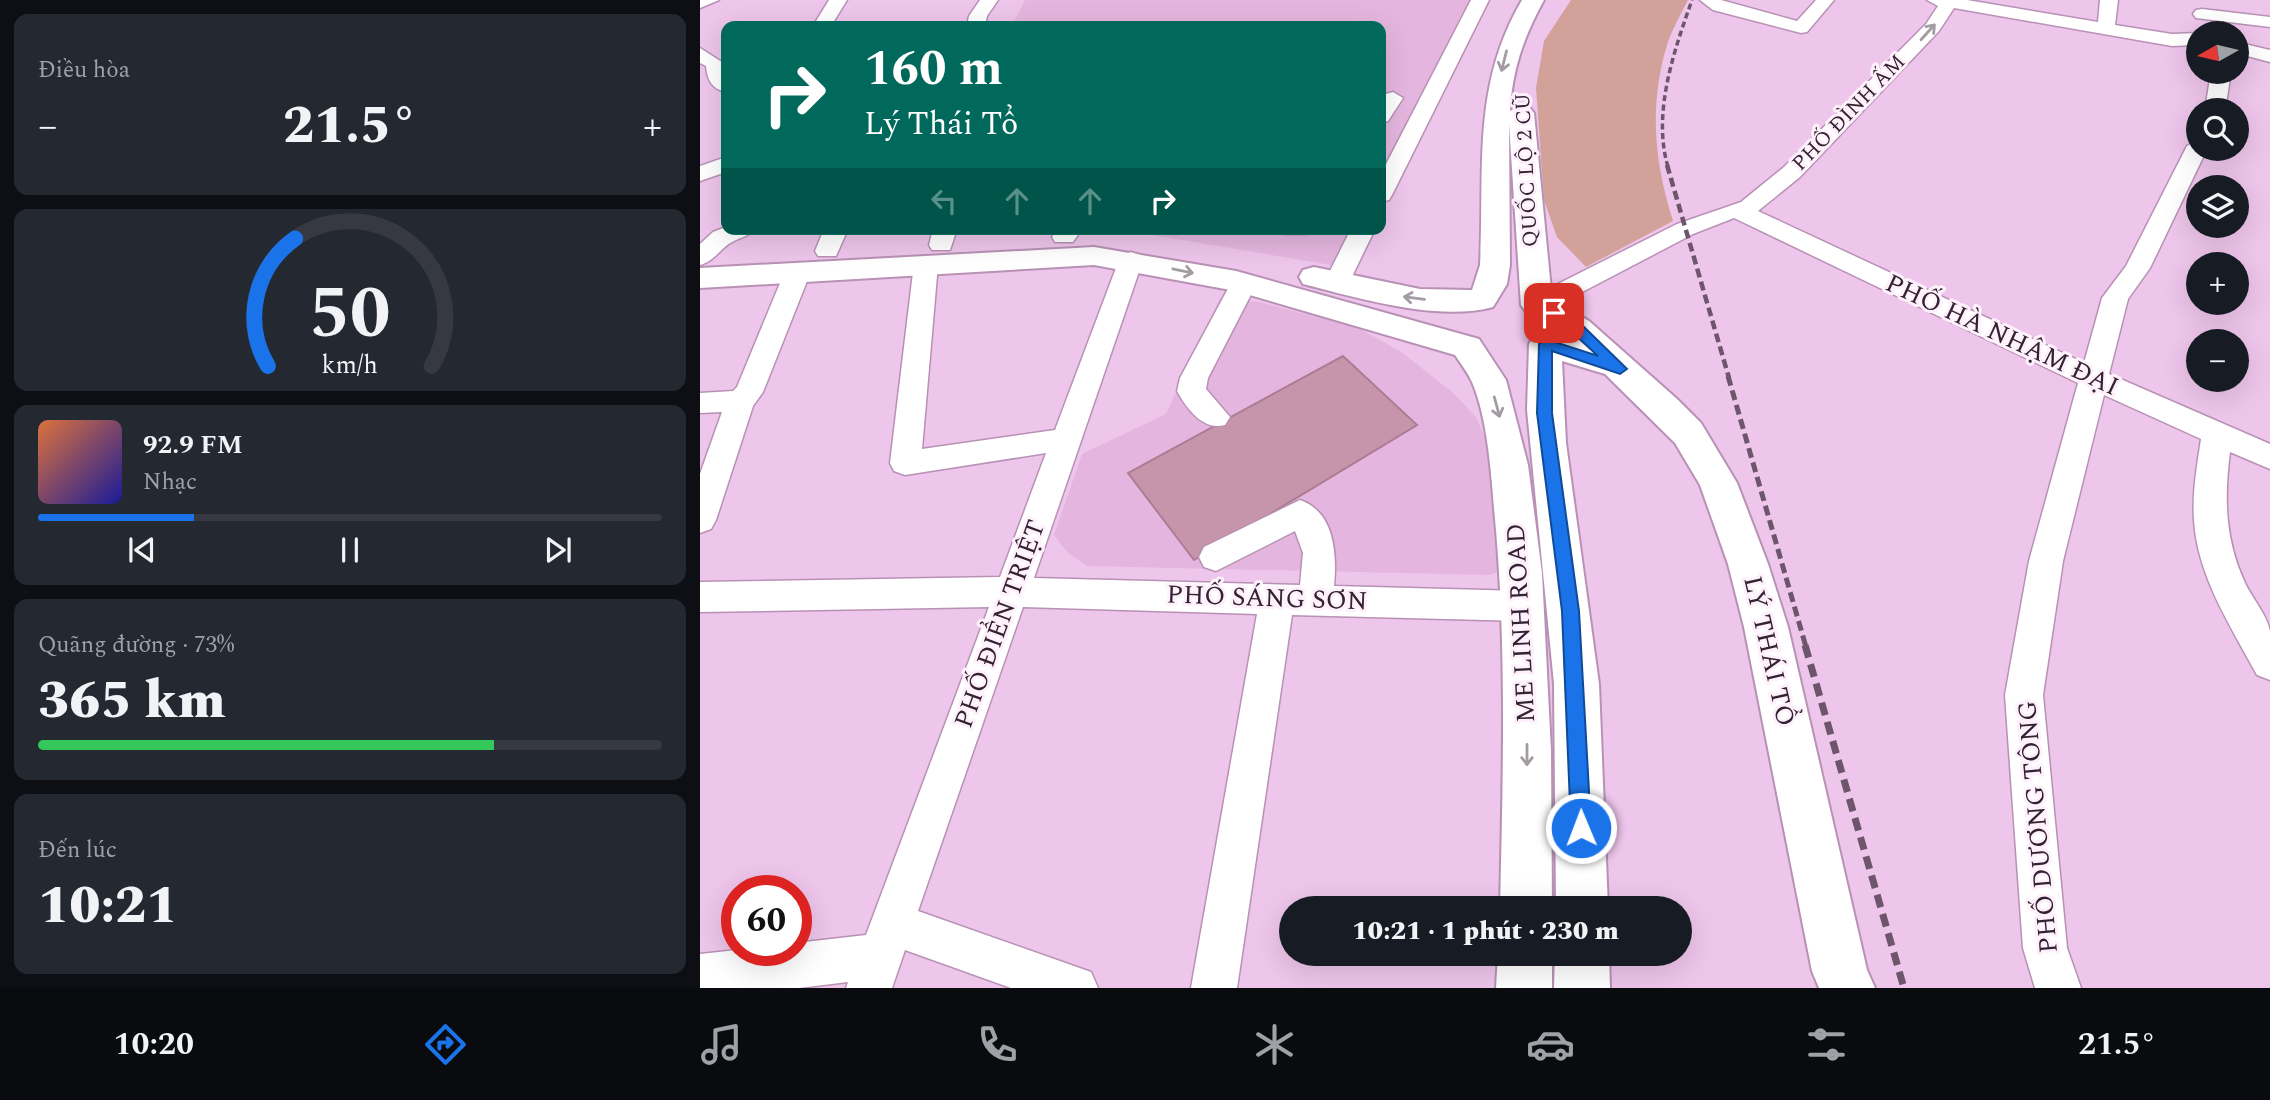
<!DOCTYPE html>
<html lang="vi">
<head>
<meta charset="utf-8">
<style>
  :root { --surface:#171b24; --page:#242831; --text:#f1f3f6; --muted:#9ea1a6; --line:#363941; --accent:#1a73e8 }
  body { margin:0; font-family:Spectral,serif; background:var(--page); color:var(--text); height:100vh; display:flex; flex-direction:column; font-size:26px; white-space:nowrap }
  * { box-sizing:border-box; margin:0 }
  p { font-size:23px; color:var(--muted) }
  .icon { flex:none; width:38px; height:38px; fill:none; stroke:currentColor; stroke-width:2; stroke-linecap:round; stroke-linejoin:round }
  .map { position:relative; flex:1; overflow:hidden }
  .details { display:flex; flex-direction:column; gap:14px; padding:14px; background:#0d0f14; width:700px }
  .details>* { flex:none }
  .guide { position:absolute; left:21px; top:21px; width:665px; height:214px; border-radius:14px; box-shadow:0 7px 28px #0002; background:#00695c; color:#fff; overflow:hidden }
  .needle { width:46px; rotate:262deg }
  .controls { position:absolute; left:1486px; top:21px; display:grid; gap:14px }
  .controls a { display:grid; place-items:center; width:63px; height:63px; border-radius:50%; background:var(--surface); box-shadow:0 7px 28px #0002; font-size:35px }
  .speed { position:absolute; left:21px; top:875px; display:flex; gap:14px; font-size:35px; font-weight:700; text-align:center }
  .speed>* { display:grid; place-content:center; width:91px; height:91px; border-radius:50%; background:var(--surface); box-shadow:0 7px 28px #0002; line-height:1 }
  .speed .limit { border:10px solid #d22; background:#fff; color:#111 }
  .pin { position:absolute; display:grid; place-items:center; width:60px; height:60px; color:#fff; margin:-30px; border-radius:14px; box-shadow:0 4px 10px #0006 }
  .me { position:absolute; width:77px; margin:-38px; rotate:359deg; stroke-linejoin:round; filter:drop-shadow(0 0 5px #0008) }
  .turn { display:flex; align-items:center; gap:24px; height:147px; padding:0 28px; font-size:32px }
  .turn .icon { width:91px; height:91px; stroke-width:2.5 }
  .turn b { display:block; font-size:49px; line-height:60px }
  .lanes { display:flex; align-items:center; height:66px; padding:0 28px; background:#0003; justify-content:center; gap:35px; direction:ltr }
  .lanes .off { opacity:.35 }
  .big { font-size:52px; font-weight:800; line-height:1.1 }
  .details .card { flex:1; display:flex; flex-direction:column; justify-content:center; gap:10px; min-width:0; padding:0 24px; border-radius:14px; background:var(--page) }
  .details .dial { align-items:center; gap:0 }
  .dial svg { height:182px; overflow:visible; fill:none; stroke:var(--line); stroke-width:7; stroke-linecap:round; text-anchor:middle }
  .dial text { fill:var(--text); stroke:none }
  .song { display:flex; align-items:center; gap:21px }
  .cover { width:84px; height:84px; border-radius:10px; background:linear-gradient(135deg,hsl(20 70% 55%),hsl(240 70% 35%)) }
  .played { height:7px; border-radius:4px; background:linear-gradient(90deg,var(--accent) 25%,var(--line) 25%) }
  .keys { display:flex; justify-content:space-around; direction:ltr }
  .heat { display:flex; justify-content:space-between; align-items:center; font-size:38px; direction:ltr }
  .charge { height:10px; border-radius:5px; background:linear-gradient(90deg,#34c759 73%,var(--line) 0) }
  .trip { position:absolute; left:579px; top:896px; width:413px; height:70px; border-radius:35px; background:var(--surface); box-shadow:0 7px 28px #0002; font-weight:800; line-height:70px; text-align:center }
  .dock { display:flex; height:112px; justify-content:space-around; align-items:center; background:#090b0e; color:var(--muted) }
  .dock .icon { width:49px; height:49px }
  .dock .selected { color:var(--accent) }
  .dock b { font-size:32px; color:var(--text) }
  main { display:flex; flex:1; min-height:0 }
  .map>svg:first-child { display:block }
</style>
</head>
<body>
<main>
<section class="details">
<div class="card"><p>Điều hòa</p>
<div class="heat"><a>−</a><b class="big">21.5°</b><a>+</a></div>
</div>
<div class="card dial"><svg viewBox="0 0 100 80">
<path d="M14 69A42 42 0 1 1 86 69"/>
<path d="M14 69A42 42 0 0 1 26 13" stroke="#1a73e8"/>
<text x="50" y="56" font-size="32" font-weight="700">50</text>
<text x="50" y="72" font-size="11">km/h</text>
</svg></div>
<div class="card">
<div class="song"><i class="cover"></i><div><b>92.9 FM</b><p>Nhạc</p></div></div>
<div class="played"></div>
<div class="keys"><svg class="icon" aria-label="previous" viewBox="0 0 24 24"><path d="M18 5L8 12l10 7zM5 5v14"/></svg><svg class="icon" aria-label="pause" viewBox="0 0 24 24"><path d="M8 5v14M16 5v14"/></svg><svg class="icon" aria-label="next" viewBox="0 0 24 24"><path d="M6 5l10 7-10 7zM19 5v14"/></svg></div>
</div>
<div class="card"><p>Quãng đường · 73%</p><b class="big">365 km</b><div class="charge"></div></div>
<div class="card"><p>Đến lúc</p><b class="big">10:21</b></div>
</section>
<div class="map">
<svg width="1570" height="988" viewBox="0 0 1570 988">
  <rect width="100%" height="100%" fill="#eec5eb"/>
  <g fill="#e4b6df">
    <polygon points="325,0 777,0 681,174 681,26 312,26"/>
    <polygon points="416,229 651,229 631,265"/>
    <polygon points="520,298 559,302 656,327 700,351 752,392 776,417 789,447 803,570 790,575 387,566 368,553 354,535 382,454 466,414"/>
  </g>
  <path fill="#d2a29a" d="M871,0H988C981,14 972,29 967,45C949,105 954,162 973,221L886,267L857,237L844,200L836,88L844,41Z"/>
  <polygon fill="#c695ac" stroke="#ac7c93" stroke-width="2" points="643,356 717,425 494,560 428,473"/>
  <g fill="none" stroke-linecap="round" stroke-linejoin="round">
    <defs>
      <g id="minor">
        <polygon points="0,0 19,0 0,8"/>
        <polygon points="129,0 147,0 131,26 113,26"/>
        <polygon points="280,0 298,0 287,16 285,26 267,26 269,16"/>
        <polygon points="771,0 789,0 692,195 689,200 681,202 681,174"/>
        <polygon points="1000,0 1021,0 1097,21 1116,0 1134,0 1107,32 1101,33 1013,10"/>
        <path d="M1227,0H1267L1398,22L1400,0H1418L1415,25L1472,34L1498,33V45L1472,46L1254,8L1239,31L1100,177L1058,211L1384,363L1402,298L1426,266L1487,146L1498,140V149H1507L1450,268L1428,299L1409,374L1570,444V469L1530,452C1524,499 1525,540 1545,583C1552,598 1567,615 1570,631C1570,646 1570,664 1570,680L1557,675C1531,627 1497,575 1494,520C1492,493 1497,466 1501,439L1404,395L1363,561L1343,695L1367,948L1381,988H1335L1323,948L1305,695L1329,561L1378,383L1034,218L993,234L846,311L837,314L828,311L824,305L828,299L977,224L1041,202L1084,167L1226,24L1238,6Z"/>
        <polygon points="1502,9 1570,17 1570,27 1496,18 1493,14 1496,10"/>
        <polygon points="1536,42 1570,50 1570,62 1536,53"/>
        <path d="M0,48L25,64L26,92C12,89 7,80 6,66L0,63Z"/>
        <polygon points="1511,72 1531,72 1525,110 1505,110"/>
        <polygon points="693,92 703,98 688,121 681,123 681,101 686,94"/>
        <polygon points="26,157 26,172 0,181 0,166"/>
        <path d="M26,227L54,229C49,237 41,237 34,241C21,247 15,261 0,265V244L13,232Z"/>
        <polygon points="124,229 148,229 136,256 118,256 115,251"/>
        <polygon points="233,229 257,229 250,250 232,250 229,245"/>
        <polygon points="357,229 382,229 373,242 355,242 352,237"/>
        <polygon points="580,229 610,229 606,234 584,234"/>
        <polygon points="651,229 675,229 646,289 628,289 624,283"/>
        <path d="M431,252L440,255L443,260L334,578L600,585L603,553L595,531L516,571L504,567L499,557L504,547L600,500C635,512 637,555 634,586L823,591L835,595L840,606L835,617L823,621L592,615L537,988H491L557,614L323,607L218,911L391,972L398,988H311L205,950L192,988H146L148,982L99,988H0V954L37,950H96V943L166,935L289,607L0,612V582L300,577L346,453L205,475L194,471L190,463L214,264L217,259H235L238,264L222,449L355,430L419,260L422,255Z"/>
        <polygon points="98,263 107,265 111,271 63,392 53,406 16,520 11,529 0,533 0,474 22,412 0,413 0,393 33,391 37,387 85,271 89,265"/>
        <path d="M544,275L553,277L557,283L508,378L506,389L530,417L525,425C503,431 487,409 477,391L480,378L531,283L535,277Z"/>
      </g>
      <g id="major">
        <path d="M822,0H844C824,36 812,70 810,111L821,105L830,108L834,113L852,300L889,321L977,399L1001,423L1037,483L1068,564L1088,627L1167,970L1175,988H1119L1112,971L1044,627L1028,564L1000,485L975,443L905,374L862,361L866,443L899,684L908,908H856L854,684L827,410L829,344L834,336L846,333L868,339L826,312L821,305L809,124L810,265L807,284L793,307C739,322 657,298 603,284L599,277L603,270L614,267L720,289L772,290L780,265C785,169 771,87 822,0Z"/>
        <path d="M394,247L536,271L779,339L806,380L828,465L842,573L851,751L852,908H800C803,775 807,641 794,508C791,470 787,417 772,382C768,373 761,364 755,355L536,291L394,265L0,288V268Z"/>
        <polygon points="798,954 852,954 852,988 796,988"/>
        <polygon points="855,954 909,954 910,988 854,988"/>
      </g>
    </defs>
    <use href="#minor" stroke="#b891b5" stroke-width="3"/>
    <use href="#major" stroke="#b891b5" stroke-width="4"/>
    <use href="#minor" fill="#fff" fill-rule="evenodd"/>
    <use href="#major" fill="#fff" fill-rule="evenodd"/>
    <path stroke="#6d556b" stroke-width="3.5" stroke-dasharray="6 3.5" stroke-linecap="butt" d="M968,167C952,113 974,51 992,0"/>
    <polyline stroke="#6d556b" stroke-width="4.5" stroke-dasharray="9 4.5" stroke-linecap="butt" points="967,165 1029,378"/>
    <polyline stroke="#6d556b" stroke-width="5" stroke-dasharray="10 5" stroke-linecap="butt" points="1028,376 1106,647"/>
    <polyline stroke="#6d556b" stroke-width="7" stroke-dasharray="13 7" stroke-linecap="butt" points="1105,645 1204,988"/>
  </g>
  <defs><path id="oneway-shaft" d="M-6 0H5M1.5-3L5.5 0L1.5 3" fill="none" stroke-width="1.6" stroke-linecap="round" stroke-linejoin="round" transform="scale(1.75)"/></defs>
  <g stroke="#a39ca3">
    <use href="#oneway-shaft" transform="translate(1228 32) rotate(-48)"/>
    <use href="#oneway-shaft" transform="translate(804 61) rotate(104)"/>
    <use href="#oneway-shaft" transform="translate(483 271) rotate(12)"/>
    <use href="#oneway-shaft" transform="translate(714 298) rotate(-172)"/>
    <use href="#oneway-shaft" transform="translate(797 407) rotate(75)"/>
    <use href="#oneway-shaft" transform="translate(827 755) rotate(90)"/>
  </g>
  <polygon fill="#1a73e8" stroke="#114b97" stroke-width="2" points="854,309 882,325 927,369 920,374 852,351 852,413 879,611 891,828 888,835 881,838 874,835 871,828 862,611 837,413 839,344 846,339 898,356 872,332 849,316 847,313"/>
  <g text-anchor="middle" dominant-baseline="central" stroke-width="6" stroke-linejoin="round" paint-order="stroke">
    <g font-size="21" fill="#332332" stroke="#fef1fc">
      <text transform="translate(1149 113) rotate(-46)">PHỐ ĐÌNH ẤM</text>
      <text transform="translate(827 170) rotate(-93)">QUỐC LỘ 2 CŨ</text>
    </g>
    <g font-size="26" fill="#332332" stroke="#fef1fc">
      <text transform="translate(1302 335) rotate(25)">PHỐ HÀ NHẬM ĐẠI</text>
      <text transform="translate(567 598) rotate(2)">PHỐ SÁNG SƠN</text>
      <text transform="translate(821 623) rotate(-93)">ME LINH ROAD</text>
      <text transform="translate(300 624) rotate(-70)">PHỐ ĐIỂN TRIỆT</text>
      <text transform="translate(1069 651) rotate(77)">LÝ THÁI TỔ</text>
      <text transform="translate(1338 827) rotate(-95)">PHỐ DƯƠNG TÔNG</text>
    </g>
  </g>
</svg>
<div class="controls">
<a><svg class="needle" viewBox="-14 -14 28 28"><path d="M0-13l5 13h-10z" fill="#e53935"/><path d="M0 13l5-13h-10z" fill="#9ea1a6"/></svg></a>
<a><svg class="icon" aria-label="search" viewBox="0 0 24 24"><circle cx="10" cy="10" r="6"/><path d="M15 15l6 6"/></svg></a>
<a><svg class="icon" aria-label="layers" viewBox="0 0 24 24"><path d="M12 4l9 5-9 5-9-5zM3 14l9 5 9-5"/></svg></a>
<a>+</a>
<a>−</a>
</div>
<div class="speed"><div class="limit">60</div></div>
<div class="pin" style="left:854px;top:313px;background:#d93025"><svg class="icon" aria-label="arrive" viewBox="0 0 24 24"><path d="M6 21V4h12l-3 4 3 4H6"/></svg></div>
<svg class="me" style="left:881px;top:828px" viewBox="-20 -20 40 40"><circle r="17" fill="#1a73e8" stroke="#fff" stroke-width="3"/><path d="M0-11L8 9 0 5-8 9z" fill="#fff"/></svg>
<div class="trip">10:21 · 1 phút · 230 m</div>
<div class="guide">
<div class="turn"><svg class="icon" aria-label="right" viewBox="0 0 24 24"><path d="M7 20v-9h11M14 6l5 5-5 5"/></svg><div><b>160 m</b>Lý Thái Tổ</div></div>
<div class="lanes"><svg class="icon off" aria-label="left" viewBox="0 0 24 24"><path d="M17 20v-9H6M10 6l-5 5 5 5"/></svg><svg class="icon off" aria-label="ahead" viewBox="0 0 24 24"><path d="M12 20V5M6 11l6-6 6 6"/></svg><svg class="icon off" aria-label="ahead" viewBox="0 0 24 24"><path d="M12 20V5M6 11l6-6 6 6"/></svg><svg class="icon" aria-label="right" viewBox="0 0 24 24"><path d="M7 20v-9h11M14 6l5 5-5 5"/></svg></div>
</div>
</div>
</main>
<nav class="dock">
<b>10:20</b>
<svg class="icon selected" aria-label="directions" viewBox="0 0 24 24"><path d="M12 3l9 9-9 9-9-9zM9 14v-3h6M13 9l2 2-2 2"/></svg>
<svg class="icon" aria-label="music" viewBox="0 0 24 24"><path d="M9 18V5l10-2v13"/><circle cx="6" cy="18" r="3"/><circle cx="16" cy="16" r="3"/></svg>
<svg class="icon" aria-label="phone" viewBox="0 0 24 24"><path d="M5 4h4l2 5-3 2q2 4 5 5l2-3 5 2v4C11 20 4 13 5 4z"/></svg>
<svg class="icon" aria-label="climate" viewBox="0 0 24 24"><path d="M12 3v18M4 7l16 10M4 17L20 7"/></svg>
<svg class="icon" aria-label="car" viewBox="0 0 24 24"><path d="M5 17H2v-5l4-1 3-4h7l3 4 3 1v5h-3M9 17h6M6 11h13"/><circle cx="7" cy="17" r="2"/><circle cx="17" cy="17" r="2"/></svg>
<svg class="icon" aria-label="filters" viewBox="0 0 24 24"><path d="M4 7h16M4 17h16"/><circle cx="9" cy="7" r="2"/><circle cx="15" cy="17" r="2"/></svg>
<b>21.5°</b>
</nav>
</body>
</html>
